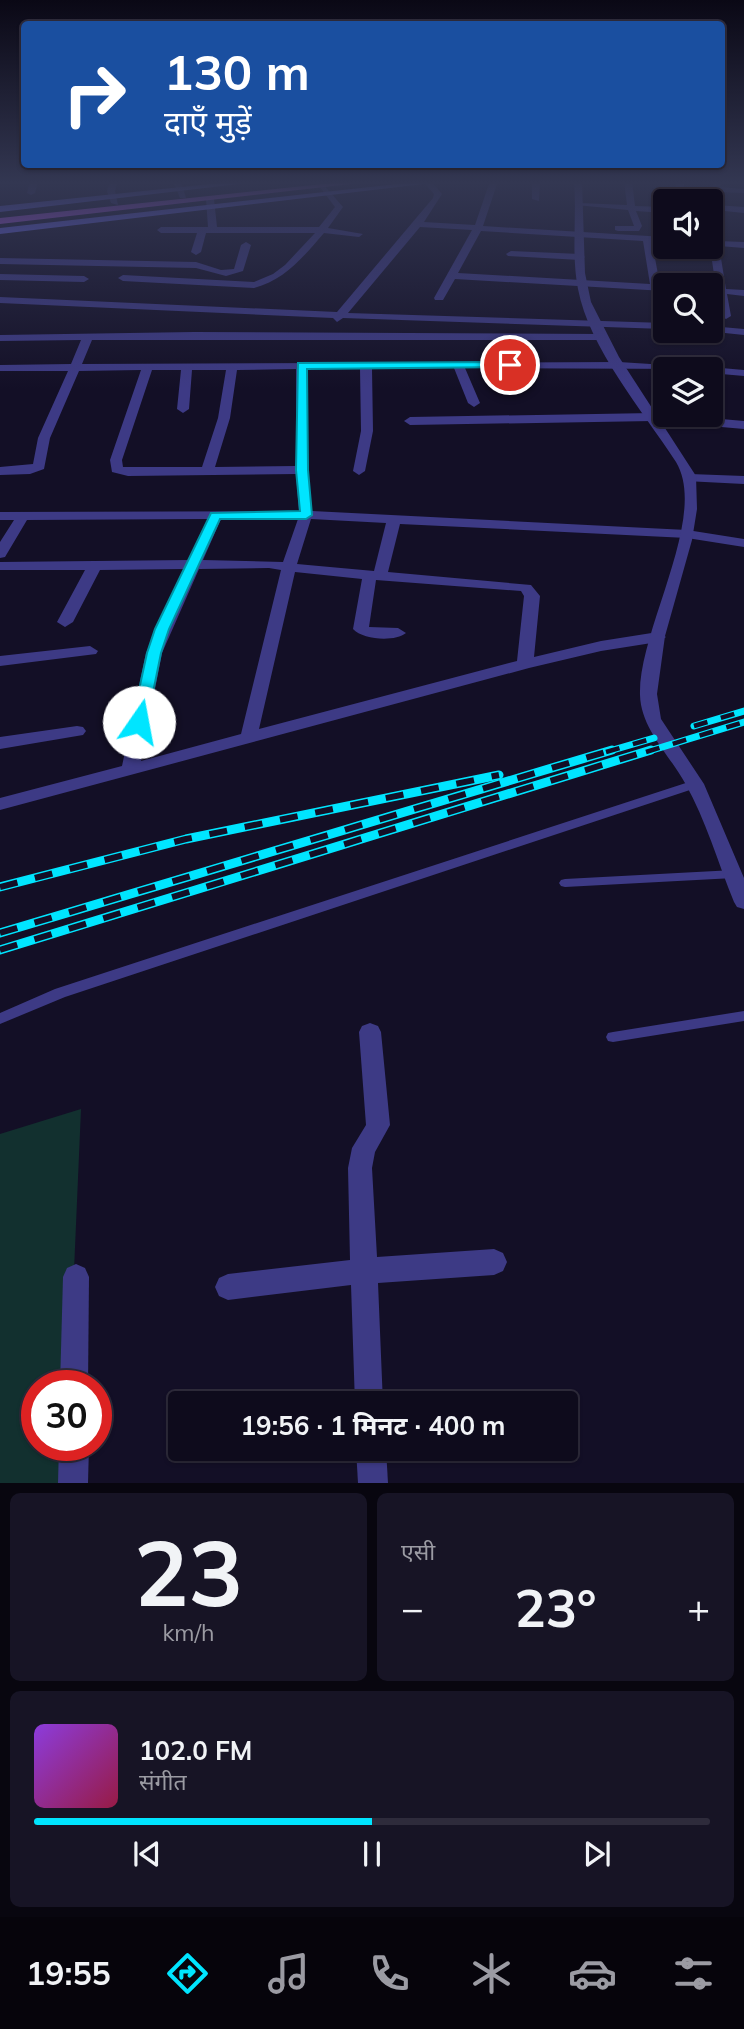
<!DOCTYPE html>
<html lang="hi">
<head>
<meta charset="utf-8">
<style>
  :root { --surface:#0e0b1c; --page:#171425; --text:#f1f3f6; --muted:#9b9ba3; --line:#2e2b3b; --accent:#00e5ff }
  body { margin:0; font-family:Mulish,"Noto Sans Devanagari",sans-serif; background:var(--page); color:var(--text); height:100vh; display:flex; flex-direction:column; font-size:26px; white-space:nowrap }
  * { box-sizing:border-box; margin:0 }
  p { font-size:23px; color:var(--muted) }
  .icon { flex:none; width:38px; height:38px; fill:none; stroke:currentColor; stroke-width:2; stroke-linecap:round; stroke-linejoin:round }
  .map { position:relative; height:1483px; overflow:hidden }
  .details { display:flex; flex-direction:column; gap:10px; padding:10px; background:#08060f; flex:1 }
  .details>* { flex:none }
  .hud { position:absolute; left:21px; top:21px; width:704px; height:147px; border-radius:7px; box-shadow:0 2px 5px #0004,0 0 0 2px var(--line); background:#1a4fa0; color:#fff; overflow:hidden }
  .controls { position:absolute; left:653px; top:189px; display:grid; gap:14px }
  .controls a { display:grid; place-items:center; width:70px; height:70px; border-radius:7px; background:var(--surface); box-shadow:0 2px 5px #0004,0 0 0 2px var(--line); font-size:35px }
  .speed { position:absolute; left:21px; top:1370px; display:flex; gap:14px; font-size:35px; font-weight:700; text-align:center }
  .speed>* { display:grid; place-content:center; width:91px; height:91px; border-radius:50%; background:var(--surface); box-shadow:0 2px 5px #0004,0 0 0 2px var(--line); line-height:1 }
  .speed .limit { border:10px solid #d22; background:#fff; color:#111 }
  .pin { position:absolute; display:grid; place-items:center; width:60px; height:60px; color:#fff; margin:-30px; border:4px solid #fff; border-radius:50%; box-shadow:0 2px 7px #0007 }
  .me { position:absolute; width:77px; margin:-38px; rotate:12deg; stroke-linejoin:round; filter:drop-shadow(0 0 5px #0008) }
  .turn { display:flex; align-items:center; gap:24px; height:147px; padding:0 28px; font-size:32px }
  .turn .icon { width:91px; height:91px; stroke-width:2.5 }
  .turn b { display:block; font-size:49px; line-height:60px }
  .big { font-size:52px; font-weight:700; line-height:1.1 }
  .details .card { flex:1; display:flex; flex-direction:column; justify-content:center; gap:10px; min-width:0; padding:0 24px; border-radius:10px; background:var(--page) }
  .details .dial { align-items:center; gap:0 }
  .dial b { font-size:91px; line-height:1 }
  .song { display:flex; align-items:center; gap:21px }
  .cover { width:84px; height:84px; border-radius:10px; background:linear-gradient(135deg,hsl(270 70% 55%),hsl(340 70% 35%)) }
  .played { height:7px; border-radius:4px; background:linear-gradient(90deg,var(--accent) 50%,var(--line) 50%) }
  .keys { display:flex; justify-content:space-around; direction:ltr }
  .heat { display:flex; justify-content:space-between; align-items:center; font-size:38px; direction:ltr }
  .details .tiles { flex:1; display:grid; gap:10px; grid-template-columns:1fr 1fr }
  .card:last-child { grid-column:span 2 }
  .trip { position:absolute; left:168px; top:1391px; width:410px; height:70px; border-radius:7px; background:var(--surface); box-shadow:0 2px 5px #0004,0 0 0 2px var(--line); font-weight:700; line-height:70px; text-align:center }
  .menu { display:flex; height:112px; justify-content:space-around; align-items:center; background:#06040b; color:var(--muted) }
  .menu .icon { width:49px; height:49px }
  .menu .active { color:var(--accent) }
  .menu b { font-size:32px; color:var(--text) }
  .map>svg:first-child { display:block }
</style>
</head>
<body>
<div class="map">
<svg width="744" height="1483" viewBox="0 0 744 1483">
  <rect width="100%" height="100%" fill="#130f26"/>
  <polygon fill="#12302f" points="81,1109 69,1386 37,1386 37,1446 67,1446 65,1483 0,1483 0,1134"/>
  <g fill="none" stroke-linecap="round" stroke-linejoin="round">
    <g fill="#3d3a85" fill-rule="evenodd">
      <polygon points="695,780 700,784 699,787 65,997 0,1024 0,1013 55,989"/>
      <polygon points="734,870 738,871 740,874 738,877 734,878 565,887 561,886 559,883 561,880 565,879"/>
      <polygon points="744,1011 744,1021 613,1042 608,1041 606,1037 608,1033 613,1032"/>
    </g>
    <g fill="#3d3a85" fill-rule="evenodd">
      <polygon points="30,181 38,181 35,193 31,195 27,193"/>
      <polygon points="110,181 118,181 115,191 118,205 111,203 107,191"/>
      <polygon points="173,181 181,181 186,198 180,198"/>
      <path d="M423,181H431L442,194L424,222L475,225L490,181H498L483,226L665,237V243L652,242L660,285H666L665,291L455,279L443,300H435L434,298L472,230L420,227L348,313L665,323V329L343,318L337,322L333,318L0,303V297L337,312L433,198L434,194ZM481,231L643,241L650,284L458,273Z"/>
      <polygon points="532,181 540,181 539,201 532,199"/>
      <polygon points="624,181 632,181 635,206 665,207 665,213 636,211 642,226 639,231 618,231 615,230 615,226 634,226 628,210 576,205 580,203 627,205"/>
      <rect x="676" y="181" width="8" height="20"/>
      <polygon points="714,181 722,181 720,187 744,189 744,193 719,192 716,205 744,207 744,213 715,210 710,213 708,201"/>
      <path d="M323,184L343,207L328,228L363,234L359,237L324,233C304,256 285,280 254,288L123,281L118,278L123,275L254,282L273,274L285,265L315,233H206L201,252L196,255L191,252L197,233H161L157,230L161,227H208L206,199L210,197L214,199L217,227H319L335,207L319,186Z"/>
      <polygon points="714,219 718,222 718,241 744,242 744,248 719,246 726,289 744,290 744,296 727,294 731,316 726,319 721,316 717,294 710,293 710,287 716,288 710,247 710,221"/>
      <polygon points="246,242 251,245 243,271 226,276 196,268 0,264 0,258 196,262 221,270 234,269 241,245"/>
      <polygon points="511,251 580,254 585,257 580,260 508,256 506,254"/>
      <polygon points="0,274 84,276 89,279 84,282 0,280"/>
      <polygon points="710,326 744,329 744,335 706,331 710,331"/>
      <path d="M194,332L602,334L607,337L602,340H92L82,364L619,362L698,367L699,369L465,368L480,403L474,407L468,403L454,368L372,369L373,431L365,471L359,475L353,471L361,431L360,369H308V470L312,511L687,530L744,539V547L687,538L400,524L388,572L531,585L540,596L534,657L601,641L658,632L666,637L658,642L601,651L529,668L0,810V798L122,766L146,653L185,569L100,570L73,622L65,627L57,622L85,570H0V562L189,560L208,519L27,520L5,557L0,558V542L14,520H0V512L299,511L296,474L128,476L112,472L110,460L141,370L79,371L50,438L44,469L30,474L0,475V467L33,464L38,438L68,371H0V365L71,364L81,340L0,341V335ZM296,369V466L215,467L230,418L237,370ZM152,370H181L177,409L183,413L189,409L192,370H226L218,418L202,467H123L122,460ZM221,519H298L283,562L203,560ZM311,519L386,523L374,571L297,564ZM269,568L281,570L241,734L141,761L162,653L199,569ZM295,572L362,579L353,629C363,640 395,642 406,633L398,628L369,627L376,580L521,591L524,596L517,661L259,729Z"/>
      <polygon points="710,367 744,370 744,376 710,373 710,369 705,369"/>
      <polygon points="653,413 744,421 744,429 653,421 410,425 404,421 410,417"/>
      <polygon points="690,474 744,476 744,484 685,481 684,478"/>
      <polygon points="90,646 98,651 96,654 0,666 0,656"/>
      <polygon points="77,726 83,727 86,731 83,735 0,749 0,737"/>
      <polygon points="370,1023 378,1026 381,1032 390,1125 375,1152 372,1168 377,1257 494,1249 503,1253 507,1262 503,1271 494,1275 378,1283 383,1404 355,1404 351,1285 228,1300 219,1296 215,1287 219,1278 228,1274 350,1260 348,1168 352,1148 366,1125 359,1032 362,1026"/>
      <polygon points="76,1264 85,1268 89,1277 88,1386 60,1386 63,1277 67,1268"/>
      <polygon points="59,1446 89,1446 88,1483 58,1483"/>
      <polygon points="356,1449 386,1449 388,1483 358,1483"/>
    </g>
    <path fill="#3d3a85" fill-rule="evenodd" d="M574,181H582L585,273L591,302L619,357L696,476L697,509L692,540L665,636L657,694L661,719L704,784L744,878V909L737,907L734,902C718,863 706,820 685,783C669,754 641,729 640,695C638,630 709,517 676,462C643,411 589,348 578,289C571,253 577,217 574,181Z"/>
    <g fill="#6f6bff" fill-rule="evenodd">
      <polygon points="239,181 265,181 0,212 0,206"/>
      <polygon points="424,181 449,181 0,234 0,228"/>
    </g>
    <polygon fill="#c25bff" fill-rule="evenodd" points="351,181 377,181 0,224 0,218"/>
    <defs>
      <g id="rail-far1">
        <polyline points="694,726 744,711"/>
        <polyline points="606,752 654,738"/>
        <polyline points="646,752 744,722"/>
      </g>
      <g id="rail">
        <polyline points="0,887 186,839 499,775"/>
        <polyline points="0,933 612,750"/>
        <polyline points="0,950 651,750"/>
      </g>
    </defs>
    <use href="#rail-far1" stroke="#00e5ff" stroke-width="7"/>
    <use href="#rail" stroke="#00e5ff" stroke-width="9"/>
    <use href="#rail-far1" stroke="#130f26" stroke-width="4.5" stroke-dasharray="14" stroke-linecap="butt"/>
    <use href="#rail" stroke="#130f26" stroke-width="6" stroke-dasharray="18" stroke-linecap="butt"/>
  </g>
  <linearGradient id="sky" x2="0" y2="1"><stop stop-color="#0a0815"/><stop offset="0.47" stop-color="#333752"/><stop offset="1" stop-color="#333752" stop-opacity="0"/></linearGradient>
  <rect width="744" height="389" fill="url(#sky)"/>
  <polygon fill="#00e5ff" stroke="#0095a6" stroke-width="2" points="510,362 515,365 514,367 307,369 308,470 312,515 306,519 220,519 169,629 161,653 147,722 139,727 134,725 132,722 147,653 155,629 211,513 300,511 296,470 298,363"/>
</svg>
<div class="controls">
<a><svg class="icon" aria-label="sound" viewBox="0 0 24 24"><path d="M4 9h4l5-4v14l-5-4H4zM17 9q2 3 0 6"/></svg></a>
<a><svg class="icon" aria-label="search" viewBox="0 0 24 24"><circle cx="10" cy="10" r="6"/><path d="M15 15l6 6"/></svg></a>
<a><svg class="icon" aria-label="layers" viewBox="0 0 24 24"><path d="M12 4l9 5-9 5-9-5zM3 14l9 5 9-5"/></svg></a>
</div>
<div class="speed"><div class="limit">30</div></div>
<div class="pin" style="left:510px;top:365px;background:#d93025"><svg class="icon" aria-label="arrive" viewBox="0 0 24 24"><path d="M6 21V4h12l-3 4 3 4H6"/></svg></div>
<svg class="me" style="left:139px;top:722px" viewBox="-20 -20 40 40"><circle r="19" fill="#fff"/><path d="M0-13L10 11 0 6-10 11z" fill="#00e5ff"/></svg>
<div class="trip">19:56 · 1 मिनट · 400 m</div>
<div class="hud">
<div class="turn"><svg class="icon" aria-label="right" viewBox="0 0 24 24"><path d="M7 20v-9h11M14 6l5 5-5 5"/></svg><div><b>130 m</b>दाएँ मुड़ें</div></div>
</div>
</div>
<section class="details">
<div class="tiles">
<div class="card dial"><b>23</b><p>km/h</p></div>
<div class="card"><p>एसी</p>
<div class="heat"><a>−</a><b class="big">23°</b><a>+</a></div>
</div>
<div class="card">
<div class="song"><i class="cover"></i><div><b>102.0 FM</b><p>संगीत</p></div></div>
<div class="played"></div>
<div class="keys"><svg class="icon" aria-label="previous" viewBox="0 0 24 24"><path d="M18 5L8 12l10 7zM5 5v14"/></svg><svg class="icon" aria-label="pause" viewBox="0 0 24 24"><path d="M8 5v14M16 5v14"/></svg><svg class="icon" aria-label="next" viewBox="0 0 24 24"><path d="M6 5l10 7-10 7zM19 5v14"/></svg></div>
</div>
</div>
</section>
<nav class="menu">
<b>19:55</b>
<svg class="icon active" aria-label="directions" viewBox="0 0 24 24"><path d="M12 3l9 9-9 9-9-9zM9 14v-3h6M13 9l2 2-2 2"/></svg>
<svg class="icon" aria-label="music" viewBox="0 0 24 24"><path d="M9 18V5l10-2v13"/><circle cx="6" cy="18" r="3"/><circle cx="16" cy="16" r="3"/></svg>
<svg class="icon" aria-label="phone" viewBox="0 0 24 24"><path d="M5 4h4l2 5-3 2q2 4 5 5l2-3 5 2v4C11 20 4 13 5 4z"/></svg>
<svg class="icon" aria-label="climate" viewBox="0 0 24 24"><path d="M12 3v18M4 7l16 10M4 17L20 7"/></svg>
<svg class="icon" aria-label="car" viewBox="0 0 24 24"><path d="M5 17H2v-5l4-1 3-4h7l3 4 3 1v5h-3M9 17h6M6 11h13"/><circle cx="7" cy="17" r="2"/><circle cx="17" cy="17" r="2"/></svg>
<svg class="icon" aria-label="filters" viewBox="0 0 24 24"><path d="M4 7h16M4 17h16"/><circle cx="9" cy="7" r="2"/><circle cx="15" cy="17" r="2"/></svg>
</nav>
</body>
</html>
